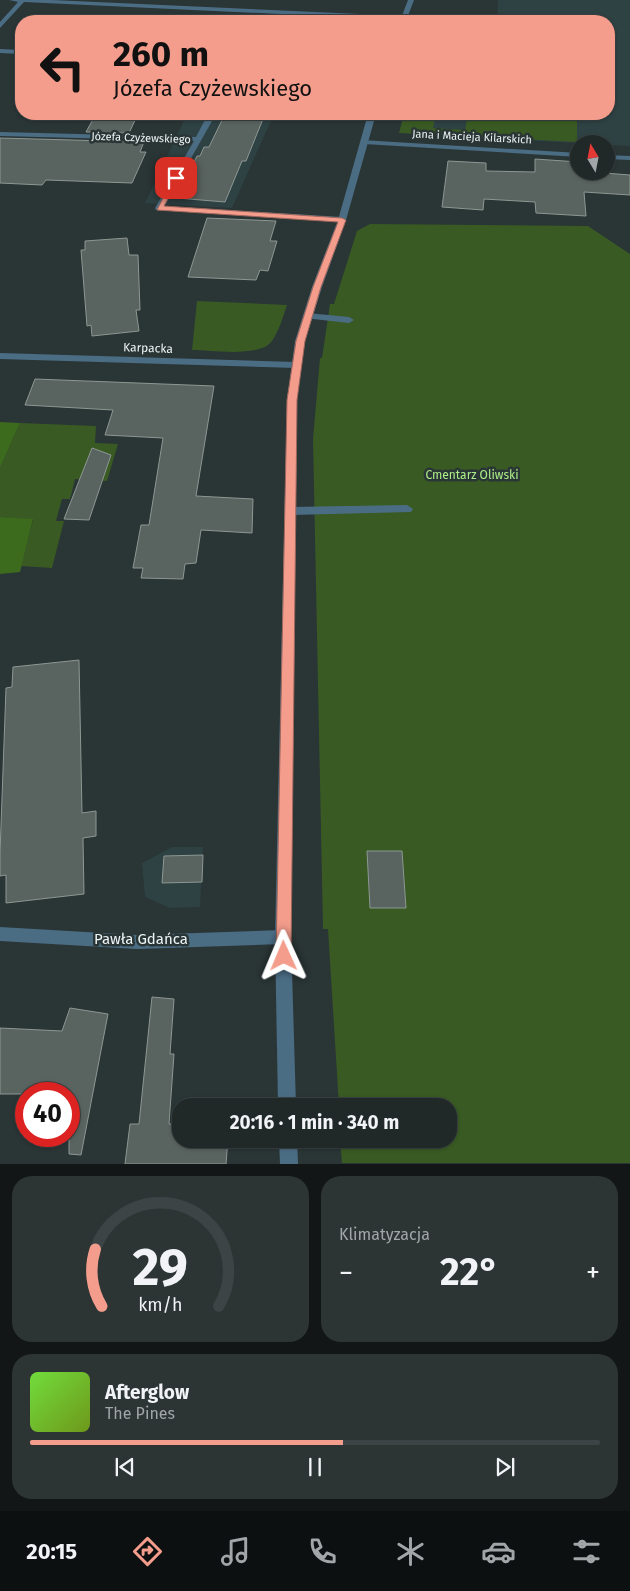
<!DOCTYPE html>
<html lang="pl">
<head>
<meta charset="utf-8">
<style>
  :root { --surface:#202828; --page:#2d3434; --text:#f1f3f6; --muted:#a2a6a8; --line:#3d4445; --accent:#f49d8c }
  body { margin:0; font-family:"Fira Sans",sans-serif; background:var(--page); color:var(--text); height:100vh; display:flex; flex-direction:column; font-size:19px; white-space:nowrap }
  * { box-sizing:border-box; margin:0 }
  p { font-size:16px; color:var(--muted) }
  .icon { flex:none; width:28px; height:28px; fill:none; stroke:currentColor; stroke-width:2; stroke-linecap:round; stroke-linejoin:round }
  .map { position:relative; height:1164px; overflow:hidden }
  .sheet { display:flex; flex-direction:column; gap:12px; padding:12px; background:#121616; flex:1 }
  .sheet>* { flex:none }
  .guide { position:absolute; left:15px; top:15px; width:600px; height:105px; border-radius:20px; box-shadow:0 1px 4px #0004,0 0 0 1px var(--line); background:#f49d8c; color:#111; overflow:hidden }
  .needle { width:32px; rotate:350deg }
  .controls { position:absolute; left:570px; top:135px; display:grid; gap:10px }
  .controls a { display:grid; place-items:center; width:45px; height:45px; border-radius:50%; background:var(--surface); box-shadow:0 1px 4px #0004,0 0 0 1px var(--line); font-size:25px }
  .speed { position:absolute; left:15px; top:1082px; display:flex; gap:10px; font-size:25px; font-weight:700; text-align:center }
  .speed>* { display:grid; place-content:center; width:65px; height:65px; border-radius:50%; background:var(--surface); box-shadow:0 1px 4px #0004,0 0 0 1px var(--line); line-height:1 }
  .speed .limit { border:8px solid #d22; background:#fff; color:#111 }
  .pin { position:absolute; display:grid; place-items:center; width:42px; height:42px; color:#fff; margin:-21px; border-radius:10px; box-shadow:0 2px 8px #0006 }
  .me { position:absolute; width:55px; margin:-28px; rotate:359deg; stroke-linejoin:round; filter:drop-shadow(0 0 4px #0008) }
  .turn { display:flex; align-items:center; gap:18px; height:105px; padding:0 15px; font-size:22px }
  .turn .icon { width:65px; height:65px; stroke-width:2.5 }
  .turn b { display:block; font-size:35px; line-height:42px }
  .big { font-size:38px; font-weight:700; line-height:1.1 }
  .sheet .tile { flex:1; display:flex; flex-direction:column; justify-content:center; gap:8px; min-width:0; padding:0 18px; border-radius:20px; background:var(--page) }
  .sheet .dial { align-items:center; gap:0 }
  .dial svg { height:130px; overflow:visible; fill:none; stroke:var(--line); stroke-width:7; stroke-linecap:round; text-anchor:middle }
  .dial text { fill:var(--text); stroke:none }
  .song { display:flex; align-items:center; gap:15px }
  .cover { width:60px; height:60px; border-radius:8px; background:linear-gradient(135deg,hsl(100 70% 55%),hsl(80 70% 35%)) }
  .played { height:5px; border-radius:2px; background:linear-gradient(90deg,var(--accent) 55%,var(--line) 55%) }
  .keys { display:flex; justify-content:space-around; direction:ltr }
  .heat { display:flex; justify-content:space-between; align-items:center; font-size:28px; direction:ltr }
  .sheet .tiles { flex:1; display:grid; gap:12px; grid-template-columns:1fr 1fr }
  .tile:last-child { grid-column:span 2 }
  .trip { position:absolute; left:172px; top:1098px; width:285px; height:50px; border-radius:20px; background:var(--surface); box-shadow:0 1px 4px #0004,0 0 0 1px var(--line); font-weight:700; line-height:50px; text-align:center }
  .tabs { display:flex; height:80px; justify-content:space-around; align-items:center; background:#0d1010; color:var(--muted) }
  .tabs .icon { width:35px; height:35px }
  .tabs .current { color:var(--accent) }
  .tabs b { font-size:22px; color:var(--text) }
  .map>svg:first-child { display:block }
</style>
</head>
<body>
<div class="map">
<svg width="630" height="1164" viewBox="0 0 630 1164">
  <rect width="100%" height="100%" fill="#2a3536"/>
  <g fill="#2e4143">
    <polygon points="498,0 630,0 630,146 399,133 404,114 609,114 609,21 497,21"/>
    <polygon points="187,114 274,114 232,208 145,203"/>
    <polygon points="172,847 203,847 200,907 170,908 145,897 142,863"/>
  </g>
  <g fill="#395a23">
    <polygon points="404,114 436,114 433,128 465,130 468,114 577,114 577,142 399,133"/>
    <polygon points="370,224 588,226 630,254 630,1163 342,1163 340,1139 449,1139 449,1106 339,1106 328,929 323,929 313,439 320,358 322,358 330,304 334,304 357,231"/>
    <path d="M197,301L287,305C283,317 279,331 272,341C260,358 211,350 192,350Z"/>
    <polygon points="20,423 96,426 95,443 118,444 107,481 75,479 70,499 62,499 56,521 64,521 52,568 21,566 33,520 0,517 0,468"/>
  </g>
  <g fill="#3d6b1d">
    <polygon points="0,422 20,423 0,468"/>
    <polygon points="0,517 33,519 20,572 0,574"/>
  </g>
  <g fill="#59635f" stroke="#8d9893">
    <polygon points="96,114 138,114 129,133 86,132"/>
    <polygon points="225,114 265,114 246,161 242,161 225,202 177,198 197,156 200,156 204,147 209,147"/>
    <polygon points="0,138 144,142 140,152 146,152 132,183 46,180 42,185 0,183"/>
    <polygon points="535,159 579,162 579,171 630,175 630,195 584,192 586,216 536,213 535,202 484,199 483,210 442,207 448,161 486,163 486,171 535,172"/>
    <polygon points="207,218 276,221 270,241 277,241 268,271 260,270 256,280 188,277"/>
    <polygon points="127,238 129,255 138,255 140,310 136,310 139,331 92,336 91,325 87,326 81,250 85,250 85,241"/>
    <polygon points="35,379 214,386 196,496 253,499 252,533 201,530 196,563 185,564 183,579 141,578 143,568 133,568 141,525 149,525 163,438 105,435 113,410 25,405"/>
    <polygon points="92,448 111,455 89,520 64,519"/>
    <polygon points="79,660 82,813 96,811 96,836 83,838 84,894 6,903 6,875 0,876 0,853 6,688 12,687 13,667"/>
    <polygon points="367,851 402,851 406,908 370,908"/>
    <polygon points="203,855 202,882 162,883 164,856"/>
    <polygon points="152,997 174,999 170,1054 174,1054 169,1124 181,1124 181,1139 228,1139 226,1164 125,1164 130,1124 139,1124"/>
    <polygon points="70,1008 108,1014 81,1155 69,1154 69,1094 0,1094 0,1028 62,1031"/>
  </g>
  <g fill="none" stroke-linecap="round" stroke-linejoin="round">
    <g fill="#4b6d84" fill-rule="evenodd">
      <polygon points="208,114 216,114 164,206 342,217 345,218 345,222 156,210 155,208 194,141 0,136 0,132 196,137"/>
      <polygon points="361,140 579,153 579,157 364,144 361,144"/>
      <polygon points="606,155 630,156 630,160 606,159"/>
      <polygon points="307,313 349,317 354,320 349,323 304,318 304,314"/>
      <polygon points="407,505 413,509 411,512 291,515 285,511 291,507"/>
    </g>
    <g fill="#4b6d84" fill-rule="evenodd">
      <polygon points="9,0 52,0 405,16 408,18 405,20 24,2 0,28 0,22 18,2"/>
      <polygon points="0,49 21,50 21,54 0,53"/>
      <polygon points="0,353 296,362 301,365 296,368 0,359"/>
      <polygon points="0,927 137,935 283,930 289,932 291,937 289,942 283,944 137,949 0,941"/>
    </g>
    <g fill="#4b6d84" fill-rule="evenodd">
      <polygon points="408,0 414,0 406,21 400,21"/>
      <polygon points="368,114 376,114 346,220 322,287 305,341 297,400 291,937 296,1106 278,1106 275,937 287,400 295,341 312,287 338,220"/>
      <polygon points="279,1139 297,1139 298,1164 280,1164"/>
    </g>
  </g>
  <polygon fill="#f49d8c" stroke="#9f665b" points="176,176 180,178 164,206 342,218 346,220 321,287 305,341 297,400 291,956 289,961 284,963 278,961 276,956 287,400 296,341 313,287 338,222 157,210 173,178"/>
  <g text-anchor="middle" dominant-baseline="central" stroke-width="5" stroke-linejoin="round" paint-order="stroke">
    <g font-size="11" fill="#edf4f5" stroke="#2a3536">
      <text transform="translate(472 137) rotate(3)">Jana i Macieja Kilarskich</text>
      <text transform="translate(141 138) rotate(2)">Józefa Czyżewskiego</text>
    </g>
    <g font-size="12" fill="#edf4f5" stroke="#2a3536">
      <text transform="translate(148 348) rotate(2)">Karpacka</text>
    </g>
    <g font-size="12" fill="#aced86" stroke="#2a3536">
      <text x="472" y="475">Cmentarz Oliwski</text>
    </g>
    <g font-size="15" fill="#edf4f5" stroke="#2a3536">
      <text x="141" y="939">Pawła Gdańca</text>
    </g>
  </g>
</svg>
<div class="controls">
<a><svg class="needle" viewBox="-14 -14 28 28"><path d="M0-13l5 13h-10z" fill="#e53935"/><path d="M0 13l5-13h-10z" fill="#a2a6a8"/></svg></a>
</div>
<div class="speed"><div class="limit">40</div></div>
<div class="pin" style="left:176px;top:178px;background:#d93025"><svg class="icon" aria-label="arrive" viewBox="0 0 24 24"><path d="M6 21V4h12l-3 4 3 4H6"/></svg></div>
<svg class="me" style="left:284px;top:956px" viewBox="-20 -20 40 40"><path d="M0-17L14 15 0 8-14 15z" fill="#f49d8c" stroke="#fff" stroke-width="4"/></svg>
<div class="trip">20:16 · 1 min · 340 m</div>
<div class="guide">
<div class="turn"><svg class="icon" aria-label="left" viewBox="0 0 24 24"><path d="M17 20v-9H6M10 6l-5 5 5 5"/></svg><div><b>260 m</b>Józefa Czyżewskiego</div></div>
</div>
</div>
<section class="sheet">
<div class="tiles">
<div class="tile dial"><svg viewBox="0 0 100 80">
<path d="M14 69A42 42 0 1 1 86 69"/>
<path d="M14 69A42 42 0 0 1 10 34" stroke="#f49d8c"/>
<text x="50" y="56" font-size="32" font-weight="700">29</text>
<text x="50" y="72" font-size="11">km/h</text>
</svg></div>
<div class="tile"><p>Klimatyzacja</p>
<div class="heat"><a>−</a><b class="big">22°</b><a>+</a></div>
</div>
<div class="tile">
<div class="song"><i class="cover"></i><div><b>Afterglow</b><p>The Pines</p></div></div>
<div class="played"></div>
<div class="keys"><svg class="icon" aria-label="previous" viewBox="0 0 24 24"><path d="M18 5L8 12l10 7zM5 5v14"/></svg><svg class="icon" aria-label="pause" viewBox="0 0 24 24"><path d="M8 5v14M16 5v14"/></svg><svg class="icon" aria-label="next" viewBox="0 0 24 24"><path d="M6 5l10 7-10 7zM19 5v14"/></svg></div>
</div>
</div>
</section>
<nav class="tabs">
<b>20:15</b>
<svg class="icon current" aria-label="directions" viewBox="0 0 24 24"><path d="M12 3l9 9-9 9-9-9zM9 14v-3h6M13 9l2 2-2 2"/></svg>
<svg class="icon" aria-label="music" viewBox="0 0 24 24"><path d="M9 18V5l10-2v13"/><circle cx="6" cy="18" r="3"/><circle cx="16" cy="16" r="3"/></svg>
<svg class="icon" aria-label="phone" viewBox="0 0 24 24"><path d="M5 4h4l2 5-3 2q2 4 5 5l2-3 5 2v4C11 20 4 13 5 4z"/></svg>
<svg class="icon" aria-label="climate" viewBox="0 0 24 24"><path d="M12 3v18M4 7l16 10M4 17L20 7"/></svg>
<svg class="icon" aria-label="car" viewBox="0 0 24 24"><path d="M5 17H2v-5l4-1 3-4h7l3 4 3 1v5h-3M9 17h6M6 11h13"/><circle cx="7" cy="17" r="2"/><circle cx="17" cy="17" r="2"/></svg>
<svg class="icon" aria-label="filters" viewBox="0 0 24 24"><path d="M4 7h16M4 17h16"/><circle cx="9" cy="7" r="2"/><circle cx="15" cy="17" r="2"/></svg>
</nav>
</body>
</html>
